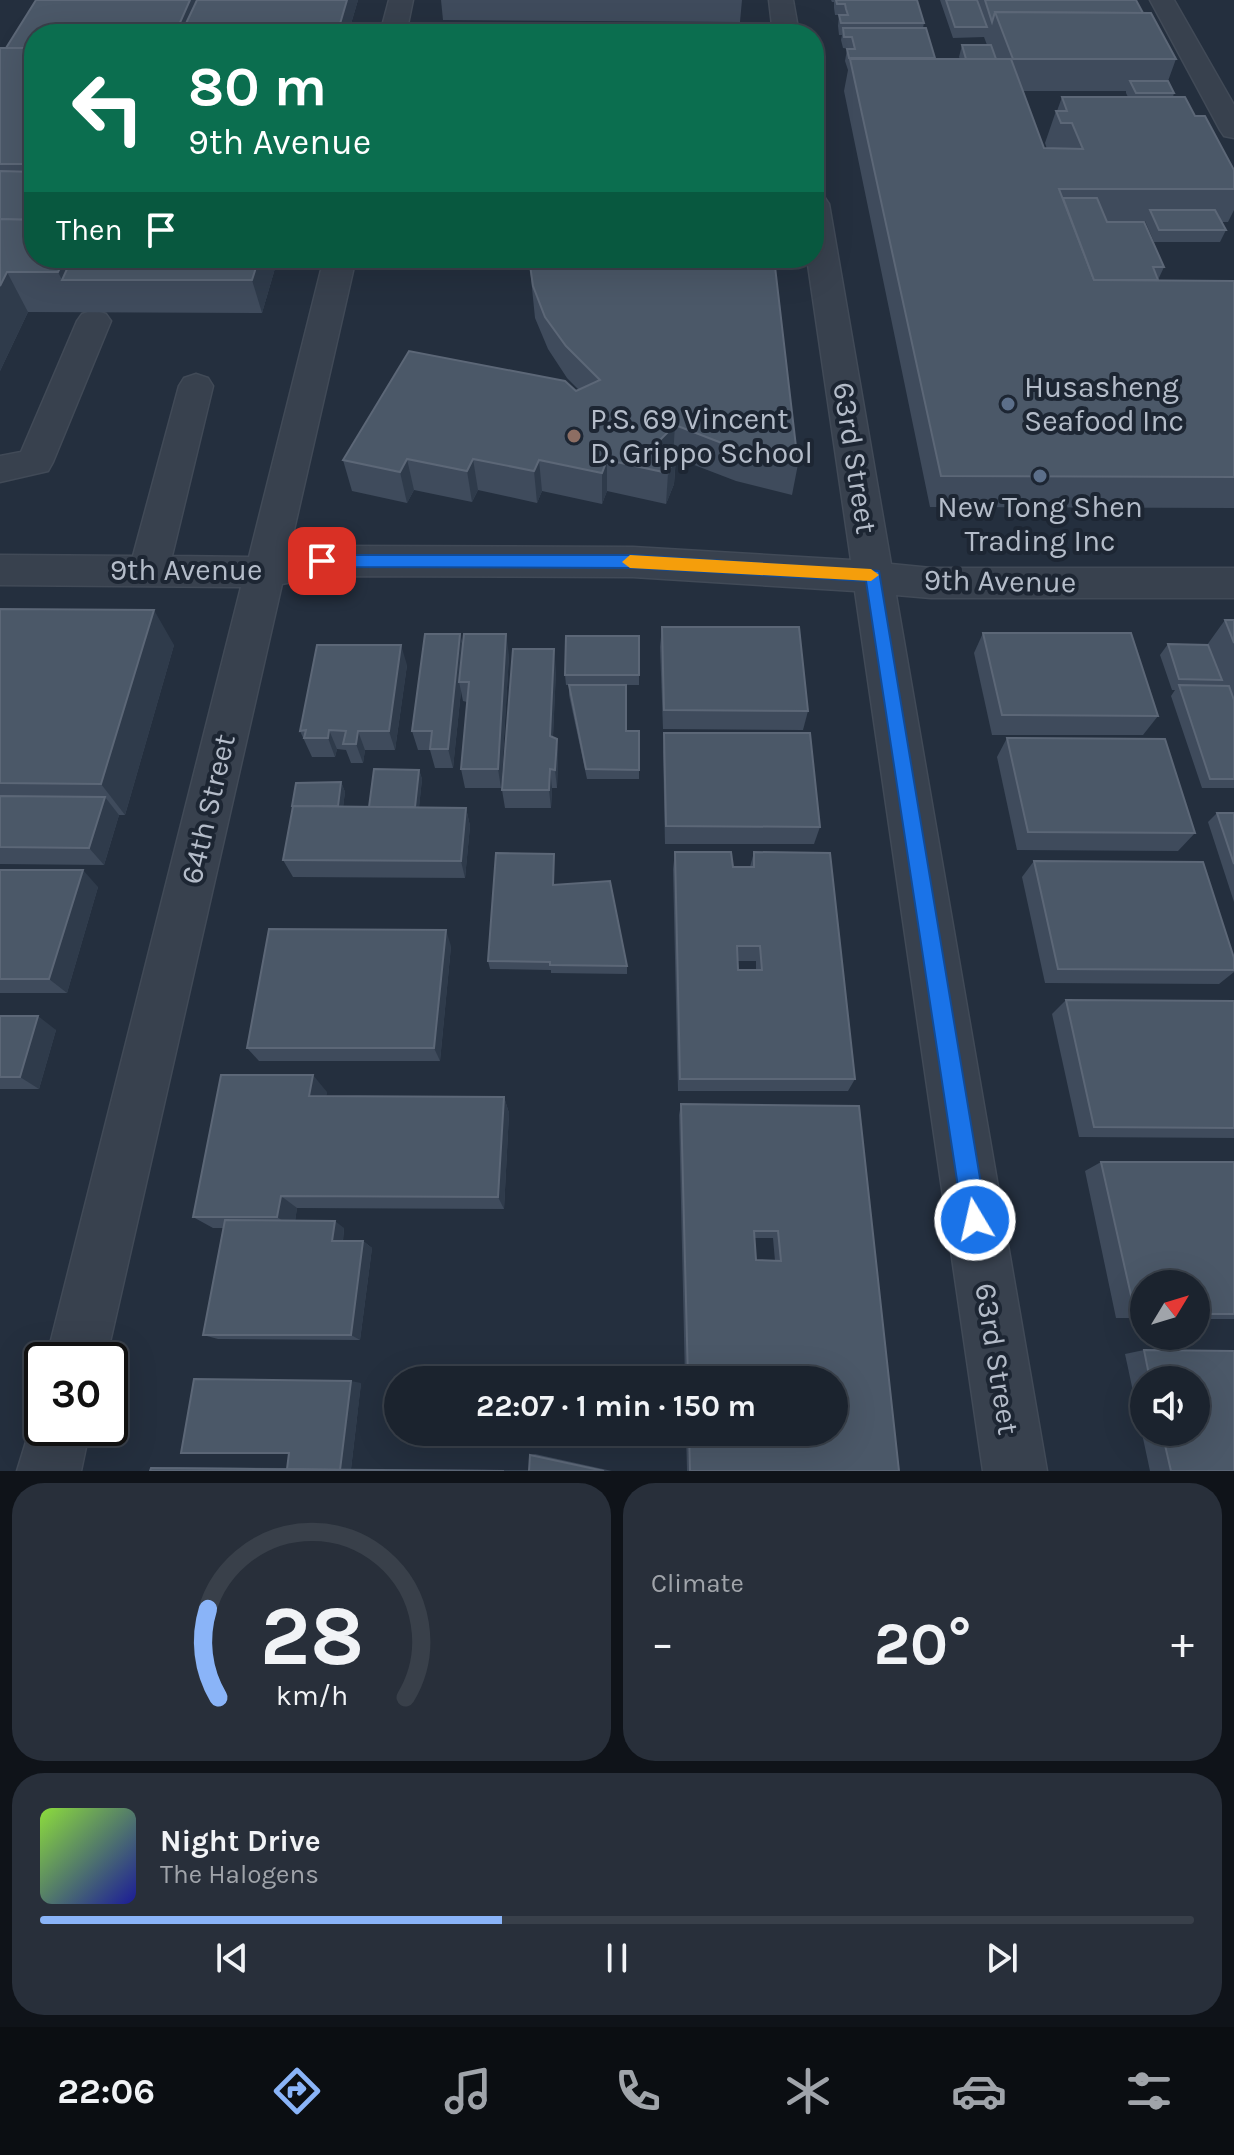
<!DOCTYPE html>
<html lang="en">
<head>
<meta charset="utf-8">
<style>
  :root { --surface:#1b232e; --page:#282f3a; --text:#f1f3f6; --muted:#a0a4aa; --line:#39404a; --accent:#8ab4f8 }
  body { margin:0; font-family:Karla,sans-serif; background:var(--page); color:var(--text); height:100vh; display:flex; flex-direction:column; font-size:30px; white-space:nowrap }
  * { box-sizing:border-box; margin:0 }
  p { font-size:26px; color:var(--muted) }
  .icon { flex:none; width:44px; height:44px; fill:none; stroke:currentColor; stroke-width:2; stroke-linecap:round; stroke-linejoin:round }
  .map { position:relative; height:1471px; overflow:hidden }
  .drawer { display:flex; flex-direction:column; gap:12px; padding:12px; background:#0f1319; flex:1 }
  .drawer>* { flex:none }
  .top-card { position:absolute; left:24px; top:24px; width:800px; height:244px; border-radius:32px; box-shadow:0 8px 32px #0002,0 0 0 2px var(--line); background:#0b6e4f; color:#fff; overflow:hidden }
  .needle { width:52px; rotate:52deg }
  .controls { position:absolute; left:1130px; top:1270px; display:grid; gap:16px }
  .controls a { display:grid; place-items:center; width:80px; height:80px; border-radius:50%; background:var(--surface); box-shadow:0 8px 32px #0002,0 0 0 2px var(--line); font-size:40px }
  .speed { position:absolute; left:24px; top:1342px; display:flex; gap:16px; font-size:40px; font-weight:700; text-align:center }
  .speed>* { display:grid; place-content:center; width:104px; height:104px; border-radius:50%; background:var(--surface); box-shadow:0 8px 32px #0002,0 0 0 2px var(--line); line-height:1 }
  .speed .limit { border:4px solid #111; border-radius:12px; background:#fff; color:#111 }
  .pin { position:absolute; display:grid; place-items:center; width:68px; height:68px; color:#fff; margin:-34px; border-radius:16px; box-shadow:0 4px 12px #0006 }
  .me { position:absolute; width:88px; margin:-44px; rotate:351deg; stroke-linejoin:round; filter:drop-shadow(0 0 6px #0008) }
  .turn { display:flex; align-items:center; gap:28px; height:168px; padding:0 32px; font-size:36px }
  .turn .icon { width:104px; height:104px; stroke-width:2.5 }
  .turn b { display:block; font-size:56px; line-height:68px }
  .then { display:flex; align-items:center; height:76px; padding:0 32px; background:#0003; gap:16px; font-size:30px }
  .big { font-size:60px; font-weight:700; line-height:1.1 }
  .drawer .card { flex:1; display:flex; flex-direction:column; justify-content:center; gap:12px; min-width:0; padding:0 28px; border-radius:32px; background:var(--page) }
  .drawer .dial { align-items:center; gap:0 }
  .dial svg { height:208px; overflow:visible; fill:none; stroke:var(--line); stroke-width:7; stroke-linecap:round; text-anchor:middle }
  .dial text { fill:var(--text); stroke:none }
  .song { display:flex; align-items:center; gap:24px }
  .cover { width:96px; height:96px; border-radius:12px; background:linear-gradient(135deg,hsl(90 70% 55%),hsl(240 70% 35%)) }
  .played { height:8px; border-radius:4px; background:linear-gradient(90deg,var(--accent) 40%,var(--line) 40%) }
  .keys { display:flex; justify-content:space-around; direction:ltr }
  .heat { display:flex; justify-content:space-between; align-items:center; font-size:44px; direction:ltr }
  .drawer .tiles { flex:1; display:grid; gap:12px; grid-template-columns:1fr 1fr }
  .card:last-child { grid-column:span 2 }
  .trip { position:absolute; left:384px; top:1366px; width:464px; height:80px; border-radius:40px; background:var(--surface); box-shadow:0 8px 32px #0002,0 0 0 2px var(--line); font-weight:700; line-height:80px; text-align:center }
  .tabs { display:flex; height:128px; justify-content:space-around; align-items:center; background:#0b0e12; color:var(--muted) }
  .tabs .icon { width:56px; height:56px }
  .tabs .selected { color:var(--accent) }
  .tabs b { font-size:36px; color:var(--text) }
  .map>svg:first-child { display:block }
</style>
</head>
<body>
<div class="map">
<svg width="1234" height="1471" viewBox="0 0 1234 1471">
  <rect width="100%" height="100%" fill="#242f3e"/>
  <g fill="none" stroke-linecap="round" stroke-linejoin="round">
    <defs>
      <g id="minor">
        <polygon points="389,0 413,0 406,34 380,34"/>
        <polygon points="769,0 793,0 799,34 773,34"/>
        <polygon points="1150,0 1174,0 1234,105 1234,138 1224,136 1220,130"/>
        <polygon points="814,195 825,198 829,204 891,564 931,568 1234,568 1234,598 931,598 896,595 1047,1471 983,1471 855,591 633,577 322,576 282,584 106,1360 46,1360 241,587 0,585 0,555 133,556 179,386 184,378 196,374 208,378 213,386 172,556 249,557 324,258 356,258 289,552 322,546 633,547 851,560 807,258 814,258"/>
        <polygon points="94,310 106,314 111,321 53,462 48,471 0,482 0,456 21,452 77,321 82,314"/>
        <polygon points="42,1404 42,1428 90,1428 81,1471 17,1471 37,1406"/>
      </g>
    </defs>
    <use href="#minor" stroke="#414a57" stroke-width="3"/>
    <use href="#minor" fill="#38414e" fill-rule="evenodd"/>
  </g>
  <g fill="#3f4b5c" fill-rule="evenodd">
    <polygon points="36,0 358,0 348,34 34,34 34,258 278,258 262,313 28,312 0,371 0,48 6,48"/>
    <polygon points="441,0 742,0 740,22 443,20"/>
    <path d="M831,0H917L924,23L923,28L935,59H960L959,57L962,45H987L984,37L953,38L940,0H1136L1143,13L1176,59L1168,81L1174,93L1173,97L1195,116L1234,170V210L1228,222H1222L1226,230L1220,242H1154L1145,221H1107L1164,267L1158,280L1234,281V508L930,507L844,91L848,70L845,61L847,49H850L843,48L841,40L842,35H839L838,26L839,15H835L834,8V2H832ZM1023,91H1126V93L1128,97H1062L1057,111H1056L1045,143L1047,149L1044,148Z"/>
    <polygon points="529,258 798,464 792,495 736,481 676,458 674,484 666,504 607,491 602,504 542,491 537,503 478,490 472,502 414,490 407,503 352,491 343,460 579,390 567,378 548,349 535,318"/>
    <polygon points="0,609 174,645 125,815 119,815 104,865 0,864"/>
    <polygon points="1225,620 1234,620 1234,788 1202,788 1171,696 1175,690 1172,690 1160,655 1168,644 1207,645"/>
    <polygon points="662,627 808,711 803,730 663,729 660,647"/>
    <polygon points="983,633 1158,716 1143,735 992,735 974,653"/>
    <polygon points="460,634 463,645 509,655 501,788 465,788 461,769 467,702 463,701 461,691 453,768 435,768 430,750 418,750 412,731"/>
    <polygon points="639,636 639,685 626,685 626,731 639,731 639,779 587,779 569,695 569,685 580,685 566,685 565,675"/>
    <polygon points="407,665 395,750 365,750 363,763 351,763 346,750 337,749 335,757 312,757 300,731"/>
    <polygon points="556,670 553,737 557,739 558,758 557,788 552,788 551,808 505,808 502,790"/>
    <polygon points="664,733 820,827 814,844 665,844 663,752"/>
    <polygon points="1007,738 1195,833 1178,851 1017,850 997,757"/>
    <polygon points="419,770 422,779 419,807 466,808 470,826 465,878 293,877 283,860 341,782 345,792 343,807 369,807"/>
    <polygon points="1217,813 1234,813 1234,902 1208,822"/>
    <path d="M675,852L733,867H750L754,852L855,1079L848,1091H678L673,869ZM738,961H756V970H738Z"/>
    <polygon points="554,854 554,885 627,966 627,974 551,973 551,970 490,969 488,961"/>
    <polygon points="1034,861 1234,958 1234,972 1219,984 1045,983 1022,877"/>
    <polygon points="0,870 98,887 67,993 0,993"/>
    <polygon points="451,946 440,1061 259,1061 247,1048"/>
    <polygon points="1066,1000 1234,1001 1234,1138 1079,1137 1052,1014"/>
    <polygon points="0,1016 56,1030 39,1089 0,1089"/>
    <polygon points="327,1092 326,1096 504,1097 509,1113 504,1209 297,1208 295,1221 344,1228 343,1241 363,1241 372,1248 360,1340 218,1339 203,1335 223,1228 213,1228 193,1217"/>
    <path d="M681,1104L859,1106L899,1471H687L686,1432H834V1380H685L679,1115ZM755,1238H773L775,1261L756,1260Z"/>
    <polygon points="1101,1162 1234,1162 1234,1319 1196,1319 1196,1284 1144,1284 1144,1318 1116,1318 1085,1171"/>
    <path d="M1144,1350L1234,1351V1471H1150L1125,1354ZM1144,1380H1196V1432H1144Z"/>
    <polygon points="361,1383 351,1469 529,1470 530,1455 535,1454 612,1471 150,1471 151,1468 176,1467 287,1468"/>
  </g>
  <g fill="#2f3b4b">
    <polygon points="190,0 213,0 198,34 175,34"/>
    <polygon points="347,0 358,0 348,34 337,34"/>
    <polygon points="65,258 99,258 62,280 58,272"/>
    <polygon points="259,258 278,258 262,313 252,280"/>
    <polygon points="7,272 28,312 0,371 0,286"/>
    <polygon points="675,425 673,457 657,443"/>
    <polygon points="676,453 674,484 666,504 668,473"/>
    <polygon points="407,459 414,490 407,503 400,472"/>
    <polygon points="473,459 478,490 472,502 467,471"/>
    <polygon points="539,460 542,491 537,503 534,471"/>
    <polygon points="607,460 607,491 602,504 602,473"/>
    <polygon points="154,610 174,645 125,815 101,784"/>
    <polygon points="460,634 464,654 459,682 461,691 453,768 448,749"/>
    <polygon points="506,634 509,655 501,788 498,769"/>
    <polygon points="401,645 407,665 395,750 389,731"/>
    <polygon points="554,649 556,670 552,755 550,736"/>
    <polygon points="329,730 337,749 335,757 328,738"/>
    <polygon points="358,731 365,750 363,763 356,744"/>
    <polygon points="557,739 558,758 557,788 555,770"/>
    <polygon points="550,769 552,788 551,808 549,790"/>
    <polygon points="419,770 422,779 418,817 415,807"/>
    <polygon points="341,782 345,792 342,815 338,806"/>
    <polygon points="105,797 119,815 104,865 89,848"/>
    <polygon points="466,808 470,826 465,878 461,861"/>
    <polygon points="83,870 98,887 67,993 49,979"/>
    <polygon points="446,930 451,946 440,1061 434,1048"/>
    <polygon points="38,1016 56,1030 39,1089 20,1077"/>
    <polygon points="313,1075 327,1092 323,1112 309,1096"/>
    <polygon points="504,1097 509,1113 504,1209 498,1197"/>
    <polygon points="281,1196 297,1208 294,1228 277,1217"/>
    <polygon points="335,1221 344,1228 342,1248 332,1241"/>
    <polygon points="363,1241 372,1248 360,1340 351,1335"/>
    <polygon points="351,1381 361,1383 351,1469 340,1470"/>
  </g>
  <g fill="#4b5868" stroke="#5c6777" stroke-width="2" fill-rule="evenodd">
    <polygon points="36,0 190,0 175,34 34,34 34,48 6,48"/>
    <polygon points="197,0 347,0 337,34 181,34"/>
    <polygon points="836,0 917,0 924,23 841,23 839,15 848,15 846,9 845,4 837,4"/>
    <polygon points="946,0 977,0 987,27 955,27"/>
    <polygon points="985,0 1136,0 1143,13 995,12 992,22"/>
    <polygon points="995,12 1151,13 1176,59 1013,59"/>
    <polygon points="843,28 926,28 935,58 849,58 847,49 855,49 852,37 844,37"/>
    <polygon points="962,45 991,45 996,59 966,59"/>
    <rect x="0" y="48" width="34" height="116"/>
    <polygon points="850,59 1011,59 1044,148 1083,149 1072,123 1061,123 1056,111 1067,111 1062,97 1185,97 1195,116 1205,116 1234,170 1234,189 1059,189 1094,280 1234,281 1234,477 941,476"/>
    <polygon points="1130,81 1168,81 1174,93 1136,93"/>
    <polygon points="0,171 34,172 34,220 0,219"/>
    <polygon points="1063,198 1097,198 1107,222 1144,222 1164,267 1153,267 1158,280 1094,280"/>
    <polygon points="1150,210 1215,210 1226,230 1159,230"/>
    <polygon points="0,219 34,220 34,258 65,258 58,272 7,272 0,286"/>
    <polygon points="72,258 259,258 252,280 62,280"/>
    <polygon points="529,258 774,258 798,464 740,450 675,425 657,443 676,453 668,473 607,460 602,473 539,460 534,471 473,459 467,471 407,459 400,472 343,460 409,351 565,381 576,391 600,380 566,346 545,317 533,286"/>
    <polygon points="0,609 154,610 101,784 0,783"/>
    <polygon points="1225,620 1234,620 1234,643"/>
    <polygon points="662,627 799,627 808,711 664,710"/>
    <polygon points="983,633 1131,633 1158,716 1002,715"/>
    <polygon points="425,634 460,634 448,749 430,749 432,731 412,731"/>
    <polygon points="464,634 506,634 498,769 461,769 469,682 459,682"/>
    <polygon points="566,636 639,636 639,675 565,675"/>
    <polygon points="1168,644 1208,645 1222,680 1179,679"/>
    <polygon points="317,645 401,645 389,731 358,731 356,744 343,744 346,731 329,730 328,738 304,738 306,730 300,731"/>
    <polygon points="513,649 554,649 550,736 557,739 555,770 550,769 549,790 502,790"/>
    <polygon points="569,685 626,685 626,731 639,731 639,770 586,769"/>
    <polygon points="1179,685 1229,686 1234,700 1234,779 1210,779"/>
    <polygon points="664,733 810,733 820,827 666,826"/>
    <polygon points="1007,738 1165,739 1195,833 1028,832"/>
    <polygon points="374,769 419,770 415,807 369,807"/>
    <polygon points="341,782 338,806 292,806 296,783"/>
    <polygon points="0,796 105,797 89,848 0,847"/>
    <polygon points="293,806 466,808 461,861 283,860"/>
    <polygon points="1217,813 1234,813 1234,864"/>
    <path d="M675,852H731L733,867H754V852L830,853L855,1079H680ZM737,946H760L762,970H738Z"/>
    <polygon points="496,853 554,854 553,885 610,881 627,966 550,965 550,962 488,961"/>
    <polygon points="1034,861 1203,862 1234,958 1234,970 1058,969"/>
    <polygon points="0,870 83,870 49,979 0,979"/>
    <polygon points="269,929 446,930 434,1048 247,1048"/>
    <polygon points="1066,1000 1234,1001 1234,1128 1094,1127"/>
    <polygon points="0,1016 38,1016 20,1077 0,1077"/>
    <polygon points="221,1075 313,1075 309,1096 504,1097 498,1197 281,1196 277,1217 193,1217"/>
    <path d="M681,1104L859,1106L899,1471H690L689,1432H834V1380H688ZM754,1231H778L781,1261L756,1260Z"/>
    <polygon points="1101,1162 1234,1162 1234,1314 1196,1314 1196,1284 1144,1284 1144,1313 1135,1313"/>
    <polygon points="225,1220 335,1221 332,1241 363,1241 351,1335 203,1335"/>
    <polygon points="1144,1350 1234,1351 1234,1471 1171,1471 1162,1432 1196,1432 1196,1380 1150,1380"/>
    <polygon points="194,1379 351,1381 340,1470 287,1469 289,1453 181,1453"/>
    <polygon points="530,1455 604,1471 529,1471"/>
    <polygon points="151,1468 504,1471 150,1471"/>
  </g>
  <polygon fill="#1a73e8" stroke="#114b97" stroke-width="2" points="322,555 633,555 879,571 987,1220 983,1228 975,1232 967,1228 963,1220 866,581 633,568 322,567 314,561"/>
  <polygon fill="#f59e0b" points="630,555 871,569 879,575 871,581 630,568 622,562"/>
  <g fill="#5c6f8a" stroke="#1d2633" stroke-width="3">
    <circle cx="1008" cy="404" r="8"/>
    <circle cx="1040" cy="476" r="8"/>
  </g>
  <circle fill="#8d6e63" stroke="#1d2633" stroke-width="3" cx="574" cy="436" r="8"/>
  <g text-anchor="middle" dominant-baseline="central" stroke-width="8" stroke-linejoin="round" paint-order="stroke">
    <g font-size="30" fill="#b4bcc9" stroke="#1d2633" text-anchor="start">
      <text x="1024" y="387">Husasheng<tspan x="1024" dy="34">Seafood Inc</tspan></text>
      <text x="590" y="419">P.S. 69 Vincent<tspan x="590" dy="34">D. Grippo School</tspan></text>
      <text x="1040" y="507" text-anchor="middle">New Tong Shen<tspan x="1040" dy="34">Trading Inc</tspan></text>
    </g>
    <g font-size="30" fill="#b4bcc9" stroke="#1d2633">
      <text transform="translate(855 458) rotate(81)">63rd Street</text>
      <text x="186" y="570">9th Avenue</text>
      <text transform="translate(1000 581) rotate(1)">9th Avenue</text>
      <text transform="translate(208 809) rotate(-77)">64th Street</text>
      <text transform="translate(997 1359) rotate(81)">63rd Street</text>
    </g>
  </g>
</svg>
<div class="controls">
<a><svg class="needle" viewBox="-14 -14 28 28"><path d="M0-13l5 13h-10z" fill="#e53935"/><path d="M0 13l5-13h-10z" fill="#a0a4aa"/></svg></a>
<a><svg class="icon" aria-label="sound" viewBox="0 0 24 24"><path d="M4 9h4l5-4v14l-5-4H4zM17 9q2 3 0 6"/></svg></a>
</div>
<div class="speed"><div class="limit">30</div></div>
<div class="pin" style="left:322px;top:561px;background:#d93025"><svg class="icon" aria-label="arrive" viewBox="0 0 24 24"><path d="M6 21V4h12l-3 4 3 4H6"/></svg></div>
<svg class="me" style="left:975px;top:1220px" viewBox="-20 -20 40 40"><circle r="17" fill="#1a73e8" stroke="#fff" stroke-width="3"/><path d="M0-11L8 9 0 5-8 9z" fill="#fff"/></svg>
<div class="trip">22:07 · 1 min · 150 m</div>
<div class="top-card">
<div class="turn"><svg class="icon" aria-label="left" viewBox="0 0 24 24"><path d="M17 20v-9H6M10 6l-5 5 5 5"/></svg><div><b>80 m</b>9th Avenue</div></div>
<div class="then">Then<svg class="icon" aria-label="arrive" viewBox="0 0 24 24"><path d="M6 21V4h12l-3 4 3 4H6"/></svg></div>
</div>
</div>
<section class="drawer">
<div class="tiles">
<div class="card dial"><svg viewBox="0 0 100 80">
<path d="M14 69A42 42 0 1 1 86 69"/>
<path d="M14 69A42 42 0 0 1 10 35" stroke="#8ab4f8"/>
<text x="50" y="56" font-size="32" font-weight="700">28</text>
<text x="50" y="72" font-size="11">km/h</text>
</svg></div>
<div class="card"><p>Climate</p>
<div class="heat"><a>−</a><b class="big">20°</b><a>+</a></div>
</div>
<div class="card">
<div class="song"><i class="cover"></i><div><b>Night Drive</b><p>The Halogens</p></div></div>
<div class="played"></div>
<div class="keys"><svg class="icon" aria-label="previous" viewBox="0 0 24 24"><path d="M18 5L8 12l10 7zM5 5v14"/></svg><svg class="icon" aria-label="pause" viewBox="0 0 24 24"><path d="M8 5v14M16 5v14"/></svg><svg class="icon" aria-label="next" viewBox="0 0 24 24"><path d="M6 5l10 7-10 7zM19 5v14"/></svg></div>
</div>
</div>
</section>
<nav class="tabs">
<b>22:06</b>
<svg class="icon selected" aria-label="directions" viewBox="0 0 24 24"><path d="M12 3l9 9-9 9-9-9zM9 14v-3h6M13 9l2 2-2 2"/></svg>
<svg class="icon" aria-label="music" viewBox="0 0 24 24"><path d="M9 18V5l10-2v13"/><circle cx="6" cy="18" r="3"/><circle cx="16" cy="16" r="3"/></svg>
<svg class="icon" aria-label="phone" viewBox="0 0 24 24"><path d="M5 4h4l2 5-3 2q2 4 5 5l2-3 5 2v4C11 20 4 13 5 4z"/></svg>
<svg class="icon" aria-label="climate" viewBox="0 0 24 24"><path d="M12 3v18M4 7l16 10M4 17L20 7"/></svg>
<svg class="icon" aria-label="car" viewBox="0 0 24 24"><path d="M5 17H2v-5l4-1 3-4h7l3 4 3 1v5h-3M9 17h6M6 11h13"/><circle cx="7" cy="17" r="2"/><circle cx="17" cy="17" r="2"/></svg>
<svg class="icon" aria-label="filters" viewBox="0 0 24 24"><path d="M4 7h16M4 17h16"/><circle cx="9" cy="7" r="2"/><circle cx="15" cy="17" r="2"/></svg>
</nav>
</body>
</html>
